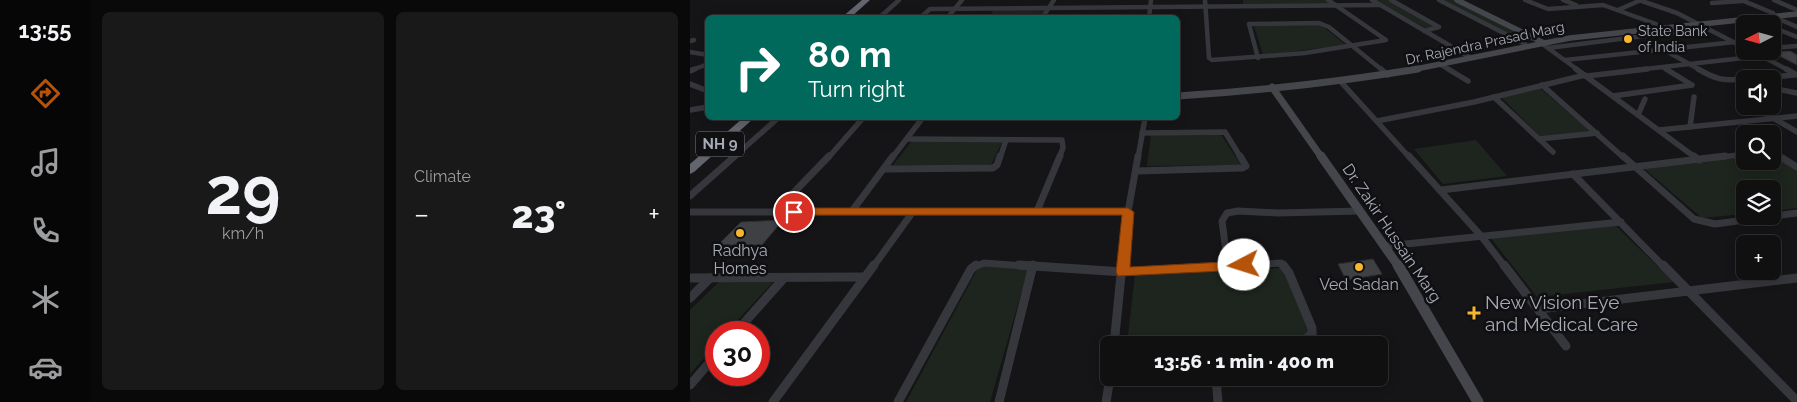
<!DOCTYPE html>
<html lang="en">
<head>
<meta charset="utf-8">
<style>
  :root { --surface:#101011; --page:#19191a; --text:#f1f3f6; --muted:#9c9d9f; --line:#303031; --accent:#b45309 }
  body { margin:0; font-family:Raleway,sans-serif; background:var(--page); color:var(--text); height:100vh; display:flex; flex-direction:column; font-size:19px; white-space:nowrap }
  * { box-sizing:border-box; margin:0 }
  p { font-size:16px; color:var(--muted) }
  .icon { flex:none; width:28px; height:28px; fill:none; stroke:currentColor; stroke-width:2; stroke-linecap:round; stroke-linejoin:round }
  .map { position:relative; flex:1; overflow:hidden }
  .sheet { display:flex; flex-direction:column; gap:12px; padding:12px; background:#090909; width:600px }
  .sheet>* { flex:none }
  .hud { position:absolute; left:15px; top:15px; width:475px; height:105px; border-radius:8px; box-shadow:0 2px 12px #0003,0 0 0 1px var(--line); background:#00695c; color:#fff; overflow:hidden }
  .needle { width:32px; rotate:264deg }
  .fabs { position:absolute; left:1046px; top:15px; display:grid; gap:10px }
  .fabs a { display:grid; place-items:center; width:45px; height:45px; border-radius:8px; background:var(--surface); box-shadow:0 2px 12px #0003,0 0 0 1px var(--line); font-size:25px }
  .speed { position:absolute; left:15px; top:321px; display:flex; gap:10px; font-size:25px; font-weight:700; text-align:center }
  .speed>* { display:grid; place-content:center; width:65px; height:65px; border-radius:50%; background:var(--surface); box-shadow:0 2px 12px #0003,0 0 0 1px var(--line); line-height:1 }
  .speed .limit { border:8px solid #d22; background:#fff; color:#111 }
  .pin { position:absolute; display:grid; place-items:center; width:42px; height:42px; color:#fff; margin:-21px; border:2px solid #fff; border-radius:50%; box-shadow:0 1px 5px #0007 }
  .me { position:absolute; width:55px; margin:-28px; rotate:265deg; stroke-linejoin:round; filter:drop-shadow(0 0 4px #0008) }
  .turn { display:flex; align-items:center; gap:18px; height:105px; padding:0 20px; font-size:22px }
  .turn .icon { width:65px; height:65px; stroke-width:2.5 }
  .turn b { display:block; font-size:35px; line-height:42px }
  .big { font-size:38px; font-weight:800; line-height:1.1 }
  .sheet .widget { flex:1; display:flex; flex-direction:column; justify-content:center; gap:8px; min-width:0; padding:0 18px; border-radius:8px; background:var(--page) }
  .sheet .dial { align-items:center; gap:0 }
  .dial b { font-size:65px; line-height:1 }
  .heat { display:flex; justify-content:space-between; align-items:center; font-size:28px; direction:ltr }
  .sheet .tiles { flex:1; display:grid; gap:12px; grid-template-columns:repeat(2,1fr) }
  .trip { position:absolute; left:410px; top:336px; width:288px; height:50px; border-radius:8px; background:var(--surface); box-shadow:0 2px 12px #0003,0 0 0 1px var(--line); font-weight:800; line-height:50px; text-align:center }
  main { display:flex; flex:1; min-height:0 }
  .tabs { display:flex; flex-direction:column; width:90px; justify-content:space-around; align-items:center; background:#060607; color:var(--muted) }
  .tabs .icon { width:35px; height:35px }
  .tabs .on { color:var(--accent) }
  .tabs b { font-size:22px; color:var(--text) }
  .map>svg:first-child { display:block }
</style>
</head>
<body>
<main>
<nav class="tabs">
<b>13:55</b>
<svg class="icon on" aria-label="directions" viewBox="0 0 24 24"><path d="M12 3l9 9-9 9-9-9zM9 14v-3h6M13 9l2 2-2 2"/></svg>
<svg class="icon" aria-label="music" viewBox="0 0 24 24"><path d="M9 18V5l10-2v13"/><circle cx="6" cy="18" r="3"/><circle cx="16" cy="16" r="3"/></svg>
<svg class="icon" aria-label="phone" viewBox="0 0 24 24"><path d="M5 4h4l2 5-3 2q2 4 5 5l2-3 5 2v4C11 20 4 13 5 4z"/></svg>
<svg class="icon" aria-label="climate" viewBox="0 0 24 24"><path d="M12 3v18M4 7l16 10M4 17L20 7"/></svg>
<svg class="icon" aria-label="car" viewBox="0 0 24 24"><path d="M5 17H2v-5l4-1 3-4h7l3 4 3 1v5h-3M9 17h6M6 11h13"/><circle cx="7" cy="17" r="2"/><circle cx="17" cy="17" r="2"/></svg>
</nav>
<section class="sheet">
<div class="tiles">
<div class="widget dial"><b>29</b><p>km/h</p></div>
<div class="widget"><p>Climate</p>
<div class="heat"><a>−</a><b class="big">23°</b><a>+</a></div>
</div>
</div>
</section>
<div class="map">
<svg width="1107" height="402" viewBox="0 0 1107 402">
  <rect width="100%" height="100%" fill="#151517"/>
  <polygon fill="#212124" points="304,9 355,9 349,17 299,18"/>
  <g fill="#1d251e">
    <polygon points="553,0 637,0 642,4 553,5"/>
    <polygon points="686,0 699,0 745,26 735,28"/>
    <polygon points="752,0 771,0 850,39 833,42"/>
    <polygon points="563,23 629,23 656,45 573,55"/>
    <polygon points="850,88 900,131 851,137 810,96"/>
    <polygon points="530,133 551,165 457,166 461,134"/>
    <polygon points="313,140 301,165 203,165 222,141"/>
    <polygon points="786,140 817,176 753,184 724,149"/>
    <polygon points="1083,155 1107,171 1107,208 1083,211 1082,189 1055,189 1055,214 1012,218 952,167 1055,157 1055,161 1082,161"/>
    <polygon points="924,224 984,282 847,297 799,236"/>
    <polygon points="289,266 339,266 300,402 216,402"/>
    <polygon points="594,268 631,342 566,345 437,345 445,274"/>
    <polygon points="32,279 84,281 37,332 26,332 26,345 0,374 0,310"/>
  </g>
  <g fill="#3f4044" stroke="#2f2f33">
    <polygon points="1100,51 1107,55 1107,65 1082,52"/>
    <polygon points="93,220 72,245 28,245 51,222"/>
    <polygon points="683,259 692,274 656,280 648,264"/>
  </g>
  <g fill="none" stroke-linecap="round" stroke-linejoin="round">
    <g stroke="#36373c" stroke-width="4.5">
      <polyline points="515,0 519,58 522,60 615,53 696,40 638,0"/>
      <polyline points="682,0 781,58"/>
      <polyline points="701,0 749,27 734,31"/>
      <polyline points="749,0 835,44"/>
      <polyline points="835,0 858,9 913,5 966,24"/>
      <polyline points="873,0 886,5"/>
      <polyline points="949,0 987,13 1055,48"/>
      <polyline points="1051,0 1083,13"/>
      <polyline points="1084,0 1107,10"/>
      <polyline points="1022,3 1052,1"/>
      <polyline points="928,10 951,0"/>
      <polyline points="1082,16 1107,27"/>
      <polyline points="189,18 209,0"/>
      <polyline points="230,18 240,9 690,5"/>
      <polyline points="257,18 272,0"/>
      <polyline points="352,18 364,0"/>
      <polyline points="459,18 461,0"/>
      <polyline points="1063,18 1076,24"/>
      <polyline points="1082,27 1107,37"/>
      <polyline points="0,41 4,40"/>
      <polyline points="851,43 888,70"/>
      <polyline points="858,48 1018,28"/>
      <polyline points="1082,48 1107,46"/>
      <polyline points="976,51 1010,70"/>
      <polyline points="1062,51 1098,70"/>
      <polyline points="0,52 18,55"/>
      <polyline points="568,58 559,24 629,23 639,27 692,70"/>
      <polyline points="875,60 1045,42"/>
      <polyline points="751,65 760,70"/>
      <polyline points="974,68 978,70"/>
      <polyline points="2,70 18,64"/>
      <polyline points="946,70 1071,56"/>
    </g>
    <g stroke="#36373c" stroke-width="5.5">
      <polyline points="691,69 698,75"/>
      <polyline points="758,69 778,81"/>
      <polyline points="886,69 1006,158"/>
      <path d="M1008,69C1027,80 1033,81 1055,79"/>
      <polyline points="1096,69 1107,75"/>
      <polyline points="0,71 5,69"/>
      <polyline points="897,76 957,69"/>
      <polyline points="1062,79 1104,75"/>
      <polyline points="651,82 720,158"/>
      <polyline points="0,84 18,91"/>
      <polyline points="852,85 934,158"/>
      <polyline points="1082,88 1107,93"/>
      <polyline points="923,96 1002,85 976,69"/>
      <polyline points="804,97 863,152"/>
      <polyline points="1063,106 1107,132"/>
      <polyline points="0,110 18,107"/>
      <polyline points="948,115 955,99"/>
      <polyline points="687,121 784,102 895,75"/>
      <polyline points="1000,127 1004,97"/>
      <polyline points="969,130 1107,116"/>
      <polyline points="452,133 535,132 551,158"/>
      <polyline points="217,139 372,140 373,148 369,158"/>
      <polyline points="849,139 907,133"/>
      <polyline points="1082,152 1091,158"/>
      <polyline points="43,158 88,118"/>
      <polyline points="138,158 173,118"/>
      <polyline points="202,158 231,120"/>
      <polyline points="310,158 316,140"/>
      <polyline points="448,158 455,118"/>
      <polyline points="1025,158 1055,154"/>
    </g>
    <g stroke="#36373c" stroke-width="7">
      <polyline points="719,156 792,237 815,267"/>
      <polyline points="933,156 1004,219 1025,224 1107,213"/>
      <polyline points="1004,156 1009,160"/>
      <polyline points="1089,156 1107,167"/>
      <polyline points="195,169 303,168 307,165 310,156"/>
      <polyline points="446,171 552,168 556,166 550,156"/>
      <polyline points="883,174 974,267"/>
      <polyline points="751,190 1035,156"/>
      <polyline points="0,196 45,156"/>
      <polyline points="162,211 203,156"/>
      <polyline points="347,211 370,156"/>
      <polyline points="0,212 438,212"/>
      <polyline points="85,212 139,156"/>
      <polyline points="696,246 931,222"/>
      <polyline points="183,267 222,213"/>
      <polyline points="284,267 294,263 348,267"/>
      <polyline points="432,267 438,212 448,156"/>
      <polyline points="529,267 591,263 594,267"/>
      <polyline points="538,267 532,221 537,213 548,211 588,213 670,211"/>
    </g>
    <g stroke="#36373c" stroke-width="9">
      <polyline points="329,265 433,272 551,265"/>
      <polyline points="814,265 876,346"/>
      <polyline points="973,265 1107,401"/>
      <polyline points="0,278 174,277"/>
      <polyline points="0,298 20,278"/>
      <polyline points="849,309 1107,278"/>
      <polyline points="46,332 94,278"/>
      <polyline points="424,345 432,265"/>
      <polyline points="586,345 613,341 622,334 622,328 599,273 593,265"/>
      <polyline points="526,378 528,402"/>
      <polyline points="0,385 26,355"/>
      <polyline points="83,402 184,265"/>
      <polyline points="208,402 281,269 286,265"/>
      <polyline points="309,402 343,265"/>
      <polyline points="416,402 420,378"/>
    </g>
    <g stroke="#44464c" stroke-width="5.5">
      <polyline points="767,0 854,43"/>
      <polyline points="721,70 880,38 1107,14"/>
    </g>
    <g stroke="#44464c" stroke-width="7">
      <polyline points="582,87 632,158"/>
      <path d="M488,96C569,91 648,82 728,69"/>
    </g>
    <polyline stroke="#44464c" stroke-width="9" points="631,156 709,267"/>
    <polyline stroke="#44464c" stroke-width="11" points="708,265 788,402"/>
    <g fill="#62656d" fill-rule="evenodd">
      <polygon points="172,0 180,0 160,18 151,18"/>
      <polygon points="53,118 64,118 4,172 0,174 0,164"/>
    </g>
  </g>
  <polygon fill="#b45309" stroke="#753606" points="104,208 438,208 444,212 440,267 554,261 560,265 554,270 428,276 426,272 432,215 100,215 99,212"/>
  <g fill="#f6b72e" stroke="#101012" stroke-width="2">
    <circle cx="938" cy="39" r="5"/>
    <circle cx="50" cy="233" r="5"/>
    <circle cx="669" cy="267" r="5"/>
    <path d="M781.5 305.5h5v5h5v5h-5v5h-5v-5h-5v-5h5z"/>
  </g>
  <g text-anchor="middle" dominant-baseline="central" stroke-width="5" stroke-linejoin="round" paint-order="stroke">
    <g font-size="14" fill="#a7abb7" stroke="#101012" text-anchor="start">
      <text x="948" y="31">State Bank<tspan x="948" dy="16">of India</tspan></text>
    </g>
    <g font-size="14" fill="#a7abb7" stroke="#101012">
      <text transform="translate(795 43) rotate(-12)">Dr. Rajendra Prasad Marg</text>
    </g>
    <rect fill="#101012" stroke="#7a7c86" stroke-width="1" x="6" y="131.5" width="48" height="25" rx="4"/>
    <g font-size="15" font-weight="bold" fill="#a7abb7">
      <text x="30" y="144">NH 9</text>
    </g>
    <g font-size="16" fill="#a7abb7" stroke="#101012">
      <text transform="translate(702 233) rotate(56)">Dr. Zakir Hussain Marg</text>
    </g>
    <g font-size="16" fill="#a7abb7" stroke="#101012">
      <text x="50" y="250">Radhya<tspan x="50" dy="18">Homes</tspan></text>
      <text x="669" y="284">Ved Sadan</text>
    </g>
    <g font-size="19" fill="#a7abb7" stroke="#101012" text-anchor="start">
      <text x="795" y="302">New Vision Eye<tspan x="795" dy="22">and Medical Care</tspan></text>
    </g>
  </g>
</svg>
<div class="fabs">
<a><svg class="needle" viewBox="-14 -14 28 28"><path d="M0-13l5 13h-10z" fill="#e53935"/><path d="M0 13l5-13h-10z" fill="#9c9d9f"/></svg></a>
<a><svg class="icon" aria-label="sound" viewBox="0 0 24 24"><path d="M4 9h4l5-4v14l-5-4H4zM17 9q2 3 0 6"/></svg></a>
<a><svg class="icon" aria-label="search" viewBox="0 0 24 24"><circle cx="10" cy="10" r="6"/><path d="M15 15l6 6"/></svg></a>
<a><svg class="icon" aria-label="layers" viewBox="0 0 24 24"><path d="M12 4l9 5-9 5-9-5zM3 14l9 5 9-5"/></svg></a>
<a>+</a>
</div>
<div class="speed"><div class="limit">30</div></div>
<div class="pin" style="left:104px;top:212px;background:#d93025"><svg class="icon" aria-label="arrive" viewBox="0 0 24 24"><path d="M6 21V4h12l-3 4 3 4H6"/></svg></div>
<svg class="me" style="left:554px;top:265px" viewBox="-20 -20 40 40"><circle r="19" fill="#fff"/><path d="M0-13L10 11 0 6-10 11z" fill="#b45309"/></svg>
<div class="trip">13:56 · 1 min · 400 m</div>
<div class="hud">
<div class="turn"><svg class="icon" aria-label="right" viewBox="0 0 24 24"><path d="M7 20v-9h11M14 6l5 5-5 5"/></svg><div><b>80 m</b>Turn right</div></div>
</div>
</div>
</main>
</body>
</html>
